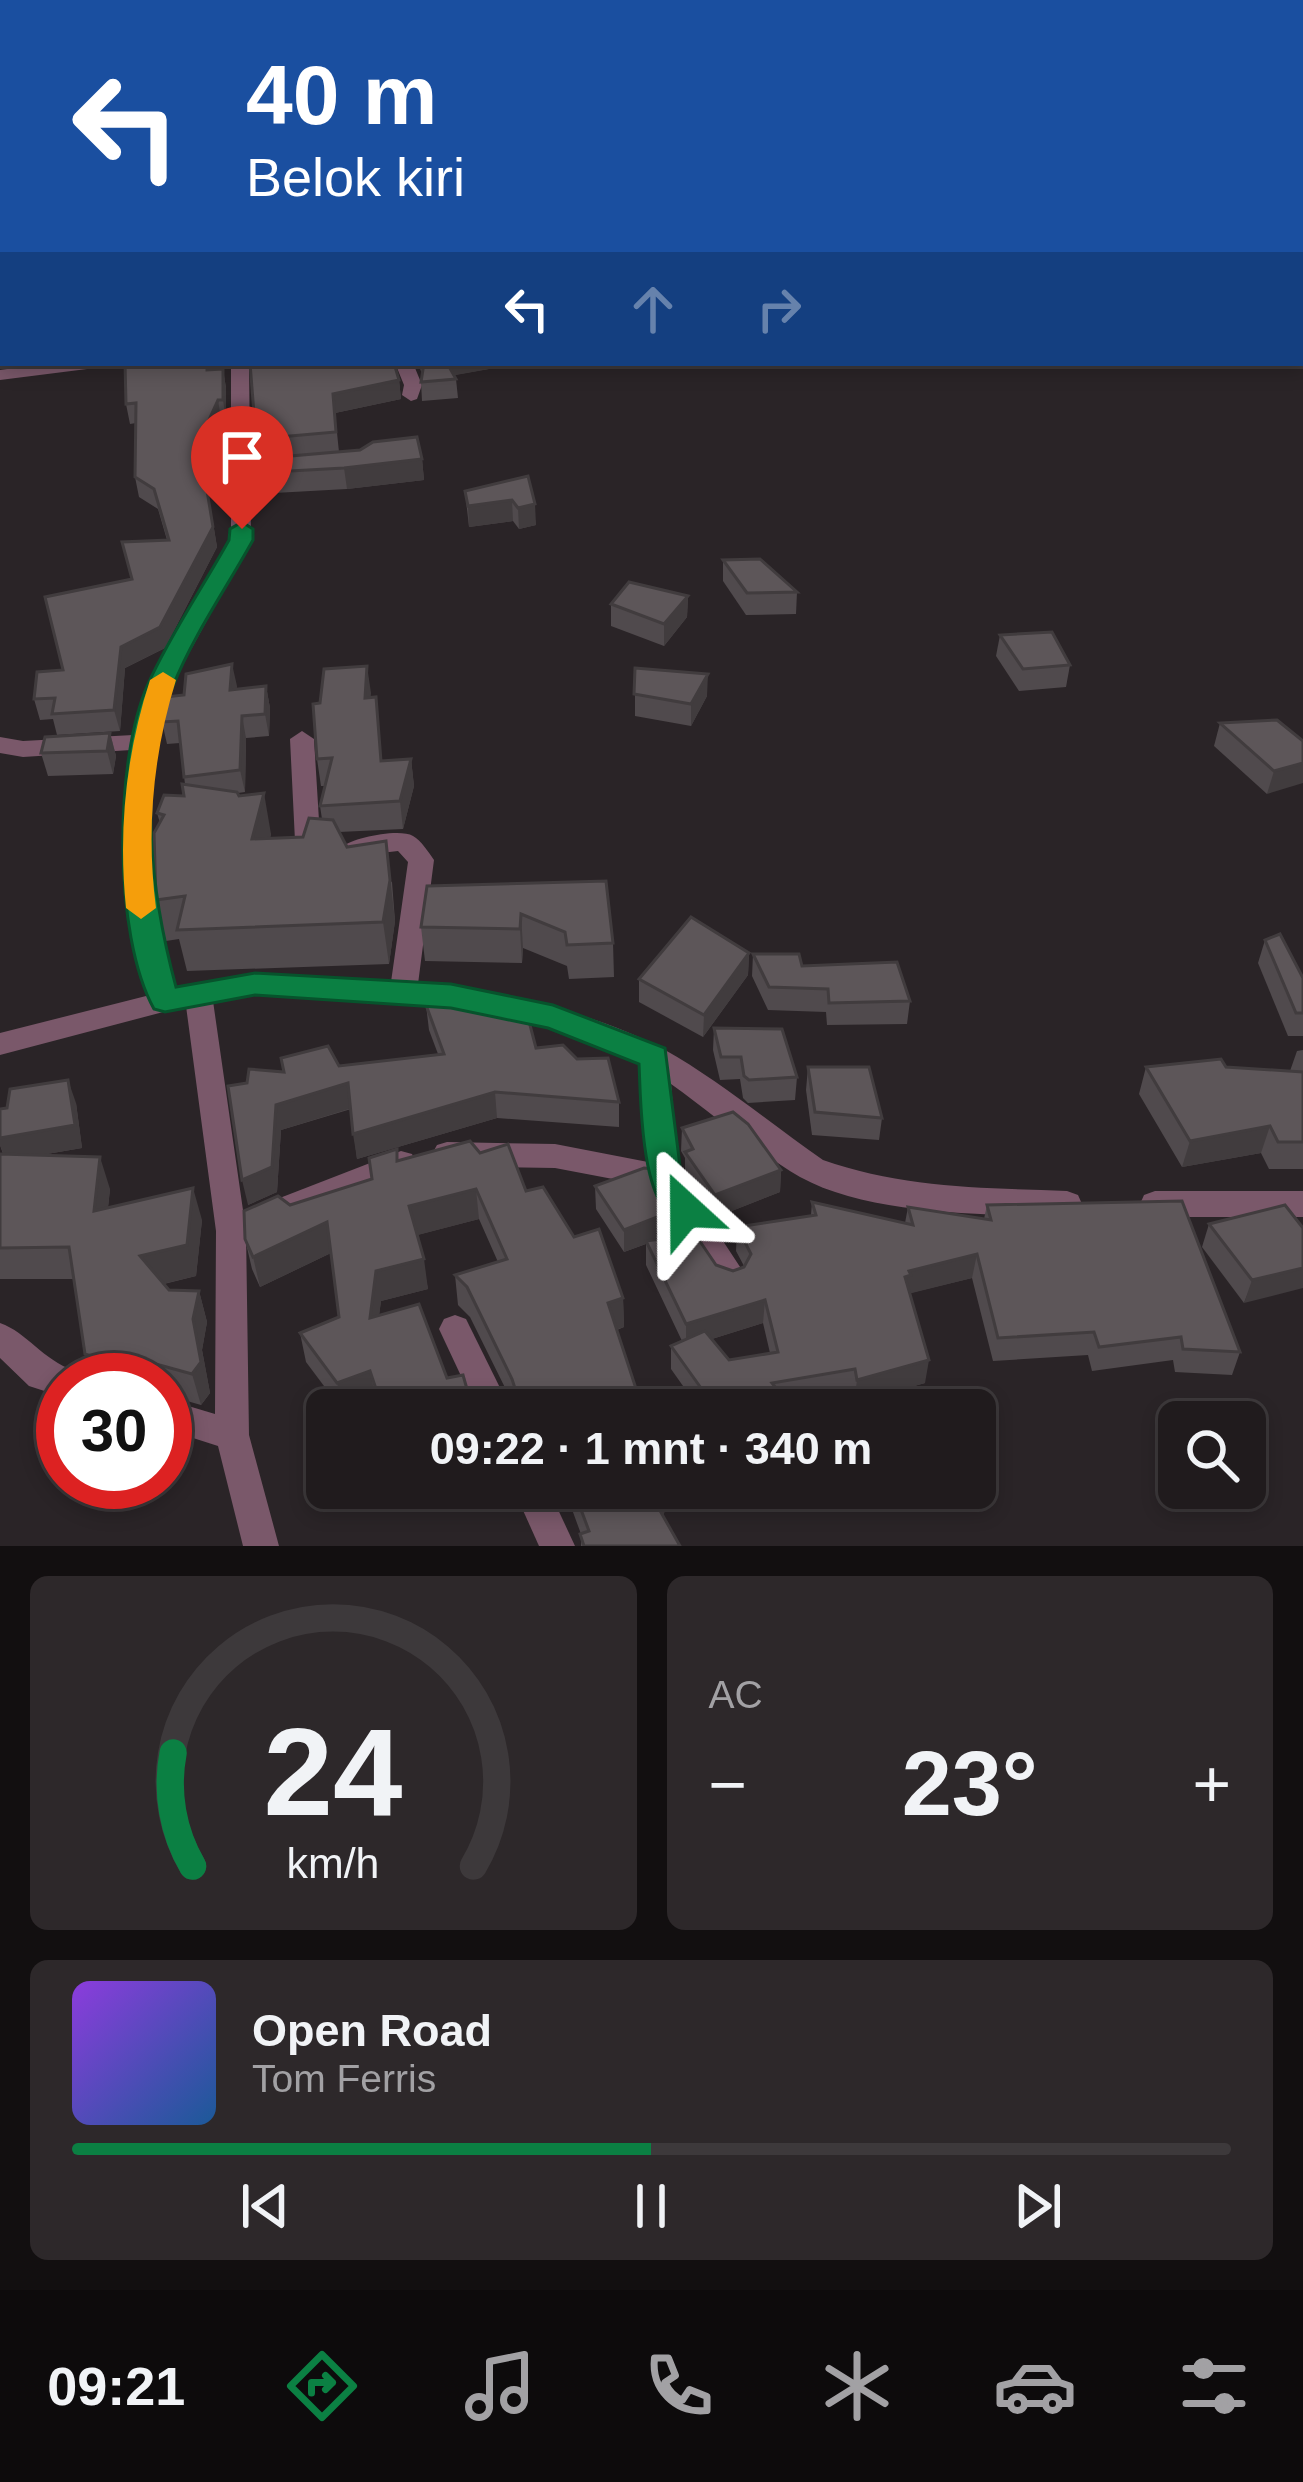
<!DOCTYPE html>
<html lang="id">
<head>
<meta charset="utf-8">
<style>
  :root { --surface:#201b1d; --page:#2d282a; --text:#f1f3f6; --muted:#a2a1a4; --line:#3d393b; --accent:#0b8043 }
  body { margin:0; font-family:Arial,sans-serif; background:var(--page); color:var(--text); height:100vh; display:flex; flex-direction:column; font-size:45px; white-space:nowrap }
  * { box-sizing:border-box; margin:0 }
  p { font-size:39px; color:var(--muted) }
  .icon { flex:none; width:66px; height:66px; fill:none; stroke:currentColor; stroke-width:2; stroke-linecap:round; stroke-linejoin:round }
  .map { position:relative; height:1546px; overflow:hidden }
  .sheet { display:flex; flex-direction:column; gap:30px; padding:30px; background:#120f10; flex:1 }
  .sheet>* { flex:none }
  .banner { position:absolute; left:0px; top:0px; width:1305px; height:366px; box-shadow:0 6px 18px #0003,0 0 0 3px var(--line); background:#1a4fa0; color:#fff; overflow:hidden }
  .buttons { position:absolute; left:1158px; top:1401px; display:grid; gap:24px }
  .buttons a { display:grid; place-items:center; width:108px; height:108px; border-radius:18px; background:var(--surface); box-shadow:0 6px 18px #0003,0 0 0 3px var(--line); font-size:60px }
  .speed { position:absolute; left:36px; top:1353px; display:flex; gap:24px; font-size:60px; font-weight:700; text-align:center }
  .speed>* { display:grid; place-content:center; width:156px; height:156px; border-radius:50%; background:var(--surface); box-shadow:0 6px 18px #0003,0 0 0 3px var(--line); line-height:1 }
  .speed .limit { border:18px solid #d22; background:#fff; color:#111 }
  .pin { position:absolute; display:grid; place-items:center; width:102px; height:102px; color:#fff; margin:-123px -51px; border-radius:50% 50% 50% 0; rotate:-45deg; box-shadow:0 0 12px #0007 }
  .pin .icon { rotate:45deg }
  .me { position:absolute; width:132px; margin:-66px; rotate:336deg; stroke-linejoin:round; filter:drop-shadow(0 0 9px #0008) }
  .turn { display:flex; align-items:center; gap:42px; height:252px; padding:0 48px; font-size:54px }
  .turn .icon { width:156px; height:156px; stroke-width:2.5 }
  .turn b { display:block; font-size:84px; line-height:102px }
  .lanes { display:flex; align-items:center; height:114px; padding:0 48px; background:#0003; justify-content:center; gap:60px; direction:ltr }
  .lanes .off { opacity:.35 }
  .big { font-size:90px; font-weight:700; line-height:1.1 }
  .sheet .tile { flex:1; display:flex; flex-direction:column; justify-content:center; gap:18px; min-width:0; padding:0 42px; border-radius:18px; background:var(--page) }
  .sheet .dial { align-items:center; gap:0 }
  .dial svg { height:312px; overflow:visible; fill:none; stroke:var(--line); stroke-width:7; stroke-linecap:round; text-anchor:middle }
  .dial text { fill:var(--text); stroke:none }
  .song { display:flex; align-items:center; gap:36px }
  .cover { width:144px; height:144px; border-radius:18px; background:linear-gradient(135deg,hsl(270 70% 55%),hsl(210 70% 35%)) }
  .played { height:12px; border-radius:6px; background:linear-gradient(90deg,var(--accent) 50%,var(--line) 50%) }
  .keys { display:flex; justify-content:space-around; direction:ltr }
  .heat { display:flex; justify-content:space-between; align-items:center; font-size:66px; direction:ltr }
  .sheet .tiles { flex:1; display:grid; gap:30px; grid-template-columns:1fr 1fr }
  .tile:last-child { grid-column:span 2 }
  .trip { position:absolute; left:306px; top:1389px; width:690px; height:120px; border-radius:18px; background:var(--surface); box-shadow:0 6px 18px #0003,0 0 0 3px var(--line); font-weight:700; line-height:120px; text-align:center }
  .menu { display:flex; height:192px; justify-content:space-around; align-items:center; background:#0d0b0c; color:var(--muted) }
  .menu .icon { width:84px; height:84px }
  .menu .active { color:var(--accent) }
  .menu b { font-size:54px; color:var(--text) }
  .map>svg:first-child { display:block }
</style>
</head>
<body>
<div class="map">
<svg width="1303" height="1546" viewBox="0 0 1303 1546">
  <rect width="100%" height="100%" fill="#2a2427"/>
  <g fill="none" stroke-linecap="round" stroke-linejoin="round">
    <g fill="#7a586a" fill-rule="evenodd">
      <polygon points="265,0 277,0 278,3 266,3"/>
      <polygon points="828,0 841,0 843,3 830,3"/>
      <polygon points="1132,0 1147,0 1149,3 1134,3"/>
      <polygon points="3,26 3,36 0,37 0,27"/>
      <rect x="1302" y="76" width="1" height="8"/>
      <polygon points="3,296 3,306 0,307 0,297"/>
      <polygon points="52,363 104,363 95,368 0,380 0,370"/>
      <path d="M231,363H249L251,540L171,686L155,742L150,870L155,918L175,989L255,974L391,982L408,862L398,851L355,856L342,847C352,838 399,828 413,836C421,840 429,853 434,860L418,984C494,988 597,1013 665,1050C717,1079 773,1125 823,1160C902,1188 984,1188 1067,1191L1078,1195L1082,1204L1078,1213L1067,1217C987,1214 871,1216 800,1177C755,1151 713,1114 671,1084L679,1174L746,1276L741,1286L730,1290L719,1286L655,1187L555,1168L447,1166L437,1163L432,1154L437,1145L447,1142L555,1144L648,1162L640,1063L549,1027L451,1006L255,994L213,1001L246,1231L249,1435L279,1546H243L218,1446L165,1429V1399L215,1414L216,1231L186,1006L0,1055V1033L150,995L129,918L124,870L131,750L23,757L0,753V737L23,741L133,735L149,686L231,540Z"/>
      <polygon points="395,363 413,363 422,385 417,399 411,401 402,395 404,385"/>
      <polygon points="302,731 314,739 320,837 334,848 321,857 299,847 295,841 290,739"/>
      <polygon points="401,1151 412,1154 416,1163 412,1172 283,1223 272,1219 268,1210 272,1201"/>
      <polygon points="1155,1191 1303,1191 1303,1217 1155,1217 1144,1213 1140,1204 1144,1195"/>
      <polygon points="455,1315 466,1319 511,1410 477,1410 439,1329 444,1319"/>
      <path d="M0,1323C28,1333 41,1359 75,1371L79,1380H63V1397L29,1386L0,1358Z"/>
      <polygon points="513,1488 548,1488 575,1546 539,1546"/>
    </g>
  </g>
  <g fill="#504a4d" fill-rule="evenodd">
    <polygon points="68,0 187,0 132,3"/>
    <polygon points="125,363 210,363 210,370 223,369 226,388 226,419 221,419 203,462 217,547 165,648 125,668 120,731 57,735 53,719 40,720 34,699 63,670 131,579 167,540 158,509 139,497 135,477 136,423 130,424 126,404"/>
    <polygon points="418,363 523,363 454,375 456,379 458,398 422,401 421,382 422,374"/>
    <polygon points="399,380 401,399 335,413 339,452 422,459 424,480 347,489 256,494 253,473 260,459 256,439"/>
    <polygon points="528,476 536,525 519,529 513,521 469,527 465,491"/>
    <polygon points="723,560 797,592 796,614 746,615 723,581"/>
    <polygon points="688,596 687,617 664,646 611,626 611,604"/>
    <polygon points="1000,635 1070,665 1066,687 1019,691 996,656"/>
    <polygon points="367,666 370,698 382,761 411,759 414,786 403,829 339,832 347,847 392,882 395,921 389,964 187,971 179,939 166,941 156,900 160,823 157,813 184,796 185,784 180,743 167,744 162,722 237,686 236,689 266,686 270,708 269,736 246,738 245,792 238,793 271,834 270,838 303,837 322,819 320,806 325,786 321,786 317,759 320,703"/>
    <polygon points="635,668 707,696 691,726 635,716"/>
    <polygon points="1220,723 1303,741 1267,794 1214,746"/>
    <polygon points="110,733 116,756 113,774 48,776 41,753"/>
    <polygon points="427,886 613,943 614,977 569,979 567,966 523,948 522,963 425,961 421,927"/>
    <polygon points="1265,940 1303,978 1303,1036 1288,1036 1258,963"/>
    <polygon points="749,953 748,975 703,1037 639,1002 639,979"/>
    <polygon points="753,954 802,966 910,1001 907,1024 827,1025 826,1012 768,1010 752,976"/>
    <polygon points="426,1005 536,1048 619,1102 619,1127 497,1118 357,1159 351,1109 281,1130 277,1192 248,1205 247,1083 284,1072 438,1054 429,1030"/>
    <polygon points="714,1028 797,1077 795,1100 748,1103 743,1098 740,1079 720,1080 713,1050"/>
    <polygon points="1303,1050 1303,1169 1269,1169 1261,1153 1182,1167 1139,1094 1146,1067 1226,1067 1290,1071 1297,1051"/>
    <polygon points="808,1067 882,1118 879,1140 812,1135 806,1090"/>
    <polygon points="76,1103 82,1148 41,1155 110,1189 108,1208 202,1220 196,1276 164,1284 169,1290 199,1291 207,1322 202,1350 210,1393 201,1405 166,1395 165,1397 165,1380 94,1380 85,1354 74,1279 0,1279 0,1154 3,1154 0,1145 0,1109"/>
    <polygon points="682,1128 781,1170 780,1192 714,1218 685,1174 685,1158 681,1151"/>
    <polygon points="480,1153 526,1191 574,1237 623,1298 624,1327 617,1330 643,1410 516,1410 470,1317 458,1305 455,1275 498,1262 479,1219 417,1235 428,1289 381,1301 379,1315 447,1378 473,1410 379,1410 376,1400 348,1410 342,1410 306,1362 300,1333 339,1317 331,1253 260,1287 252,1269 245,1239 290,1205 372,1179 398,1160"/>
    <path d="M595,1186L678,1232L658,1240L733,1271L744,1266L736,1251L737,1227L811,1215L812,1202L905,1223L908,1207L984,1219L987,1205L1240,1352L1232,1375L1175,1372L1173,1360L1092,1371L1088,1355L993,1361L972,1278L910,1293L925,1383L854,1403L852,1392L774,1406V1410H700L671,1369V1346L682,1341L646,1265V1244L624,1252L596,1209ZM763,1323L770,1353L729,1360L712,1339Z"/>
    <polygon points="1285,1205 1244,1303 1202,1247 1209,1224"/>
    <polygon points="569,1488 695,1488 695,1499 665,1510 663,1516 680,1546 581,1546 581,1534 570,1504"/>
  </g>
  <g fill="#413c3e">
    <polygon points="444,363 523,363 445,377"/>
    <polygon points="223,369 226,388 226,419 223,400"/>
    <polygon points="399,380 401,399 335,413 339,452 333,394"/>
    <polygon points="218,400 221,419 203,462 217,547 165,648 125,668 120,731 114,710 121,647 160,627 199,442"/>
    <polygon points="422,459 424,480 347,489 344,468"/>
    <polygon points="512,500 513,521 469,527 468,506"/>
    <polygon points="535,504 536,525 519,529 518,508"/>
    <polygon points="688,596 687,617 664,646 664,624"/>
    <polygon points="232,664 237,686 234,712 230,690"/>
    <polygon points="367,666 371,693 369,725 365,698"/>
    <polygon points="708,674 707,696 691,726 691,704"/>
    <polygon points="266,686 270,708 269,736 265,714"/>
    <polygon points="242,716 246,738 245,792 240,770"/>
    <polygon points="110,733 116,756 113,774 107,751"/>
    <polygon points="411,759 414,786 403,829 400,801"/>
    <polygon points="1303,763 1303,783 1267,794 1274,771"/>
    <polygon points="264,793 271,834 260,880 252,839"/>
    <polygon points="386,841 395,921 389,964 383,922"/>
    <polygon points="521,914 523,948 522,963 520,929"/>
    <polygon points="749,953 748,975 703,1037 704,1015"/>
    <polygon points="68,1080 76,1103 82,1148 6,1161 0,1145 0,1138"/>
    <polygon points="348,1083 352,1108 281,1130 277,1192 248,1205 242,1180 276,1105"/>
    <polygon points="495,1092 497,1118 357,1159 353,1134"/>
    <polygon points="1270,1126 1261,1153 1182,1167 1190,1141"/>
    <polygon points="100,1157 110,1189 104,1242 94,1211"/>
    <polygon points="781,1170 780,1192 714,1218 715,1195"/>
    <polygon points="193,1188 202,1220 196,1276 150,1287 140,1256"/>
    <polygon points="476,1189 479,1219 414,1236 409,1206"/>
    <polygon points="678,1209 678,1232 624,1252 624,1230"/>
    <polygon points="327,1222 333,1252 260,1287 253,1257"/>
    <polygon points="977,1254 972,1278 908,1294 905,1277 909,1271"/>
    <polygon points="424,1259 428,1289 381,1301 375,1347 370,1318 376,1271"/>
    <polygon points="1303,1268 1303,1288 1244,1303 1252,1280"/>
    <polygon points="199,1291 207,1322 202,1350 210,1393 201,1405 192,1374 193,1319"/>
    <polygon points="623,1298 624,1327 609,1332 608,1303"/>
    <polygon points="765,1300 763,1323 686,1347 686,1324"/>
    <polygon points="929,1360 925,1383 854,1403 857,1380"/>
    <polygon points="156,1364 162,1380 152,1380 150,1376"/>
    <polygon points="370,1371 376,1400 343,1410 337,1383"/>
    <polygon points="776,1388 774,1410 716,1410 716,1409"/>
    <polygon points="572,1403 573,1410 552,1410"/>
    <polygon points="663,1488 695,1488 695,1499 665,1510 658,1535 658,1507"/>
  </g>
  <g fill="#5d5659" stroke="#413c3e" stroke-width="3">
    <polygon points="68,0 130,0 132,3 47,3"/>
    <polygon points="191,0 240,0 242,3 191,3"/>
    <polygon points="295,0 373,0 376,3 283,3 297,1"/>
    <polygon points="0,61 3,62 3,126 0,127"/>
    <polygon points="125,363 207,363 207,370 223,369 223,400 218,400 199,442 213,527 160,627 121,647 114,710 52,714 55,698 34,699 37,672 63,670 45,597 132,579 122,542 169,540 154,489 135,477 136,403 126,404"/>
    <polygon points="250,363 394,363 399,380 333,394 336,432 256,439"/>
    <polygon points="424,363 447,363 456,379 421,382"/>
    <polygon points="417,437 422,459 344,468 253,473 256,459 360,450 373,442"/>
    <polygon points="528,476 535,504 518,508 512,500 468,506 465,491"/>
    <polygon points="760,559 797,592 747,593 723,560"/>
    <polygon points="629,582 688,596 664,624 611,604"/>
    <polygon points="1052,632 1070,665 1023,669 1000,635"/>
    <polygon points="232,664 230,690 266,686 265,714 242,716 240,770 184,777 178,721 162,722 165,697 184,695 186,674"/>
    <polygon points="367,666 365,698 376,697 381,761 411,759 400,801 320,806 332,758 317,759 313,704 320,703 324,669"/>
    <polygon points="635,668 708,674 691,704 634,694"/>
    <polygon points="1277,720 1303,741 1303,763 1274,771 1220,723"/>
    <polygon points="110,733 107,751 41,753 45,737"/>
    <polygon points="182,784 237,792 239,796 264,793 252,839 303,837 309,818 333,820 347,847 386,841 390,880 383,922 177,930 185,896 156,900 154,833 164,815 157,813 164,795 184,796"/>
    <polygon points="606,881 613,943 567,945 565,932 521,914 520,929 421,927 427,886"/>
    <polygon points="691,917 749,953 704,1015 639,979"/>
    <polygon points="1280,934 1303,978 1303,1013 1296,1013 1265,940"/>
    <polygon points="753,954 799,954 802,966 897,962 910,1001 829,1003 828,989 769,987"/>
    <polygon points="488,994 524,1002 536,1048 563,1045 577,1059 608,1058 619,1102 495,1092 353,1134 348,1083 276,1105 272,1167 242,1180 228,1086 247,1083 249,1069 284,1072 281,1058 328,1046 339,1066 444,1054 426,1005"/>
    <polygon points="714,1028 782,1029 797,1077 749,1080 744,1076 741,1057 721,1057"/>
    <polygon points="1221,1059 1226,1067 1303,1072 1303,1142 1278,1142 1270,1126 1190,1141 1146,1067"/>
    <polygon points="808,1067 869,1067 882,1118 815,1112"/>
    <polygon points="68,1080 75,1125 0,1138 0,1109 7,1108 10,1089"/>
    <polygon points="733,1112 748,1124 781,1170 715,1195 685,1152 693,1149 682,1128"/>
    <polygon points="470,1141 480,1153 508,1144 526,1191 543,1187 574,1237 599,1229 623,1298 608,1303 643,1410 575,1410 572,1403 552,1410 522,1410 512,1379 467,1287 455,1275 507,1259 476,1189 409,1206 424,1259 376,1271 370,1318 419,1304 447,1378 463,1375 473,1410 383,1410 370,1371 337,1383 300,1333 339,1317 327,1222 253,1257 245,1239 244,1211 278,1196 290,1205 372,1179 369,1158 397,1149 397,1161"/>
    <polygon points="0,1154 100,1157 94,1211 193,1188 187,1245 140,1256 169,1290 199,1291 193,1319 201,1362 192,1374 156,1364 150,1376 85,1354 69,1247 0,1248"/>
    <polygon points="644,1168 652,1169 678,1209 624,1230 595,1186"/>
    <polygon points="1182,1201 1240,1352 1183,1349 1181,1337 1099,1347 1094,1332 998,1338 977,1254 909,1271 911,1275 905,1277 929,1360 857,1380 855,1369 772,1383 776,1388 716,1409 671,1346 705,1331 729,1360 778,1352 765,1300 686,1324 646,1241 695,1234 716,1265 733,1271 744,1267 751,1254 737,1227 816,1215 812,1202 913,1225 908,1207 991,1220 987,1205"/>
    <polygon points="1285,1205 1303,1228 1303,1268 1252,1280 1209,1224"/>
    <polygon points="662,1403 665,1410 644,1410"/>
    <polygon points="573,1488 663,1488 658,1507 680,1546 584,1546 580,1534 589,1531"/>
  </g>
  <path fill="#0b8043" stroke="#07532c" stroke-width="3" d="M242,522L253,529V540C227,587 193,636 173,686C136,778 151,894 176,987L255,973L451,984L553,1005L665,1048L681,1174L704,1210L699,1220C639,1241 641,1098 639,1064L548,1028L451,1008L255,995L165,1012L154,1009C113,935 114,760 148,684C170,635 203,587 229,540L230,529Z"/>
  <path fill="#f59e0b" d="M163,672L176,680C153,754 146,831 156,908L141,919L126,908C118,830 126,754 150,680Z"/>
</svg>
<div class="buttons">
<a><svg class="icon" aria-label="search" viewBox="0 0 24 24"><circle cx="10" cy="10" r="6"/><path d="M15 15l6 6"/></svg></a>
</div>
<div class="speed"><div class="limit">30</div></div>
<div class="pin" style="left:242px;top:529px;background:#d93025"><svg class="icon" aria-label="arrive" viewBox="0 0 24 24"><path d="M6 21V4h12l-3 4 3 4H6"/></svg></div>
<svg class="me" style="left:686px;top:1210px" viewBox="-20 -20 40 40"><path d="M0-17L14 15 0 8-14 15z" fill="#0b8043" stroke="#fff" stroke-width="4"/></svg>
<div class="trip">09:22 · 1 mnt · 340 m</div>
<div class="banner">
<div class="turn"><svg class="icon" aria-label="left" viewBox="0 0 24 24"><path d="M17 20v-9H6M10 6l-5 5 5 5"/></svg><div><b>40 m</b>Belok kiri</div></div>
<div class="lanes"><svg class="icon" aria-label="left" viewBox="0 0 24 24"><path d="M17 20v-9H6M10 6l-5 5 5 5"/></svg><svg class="icon off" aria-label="ahead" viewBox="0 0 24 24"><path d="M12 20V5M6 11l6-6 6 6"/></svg><svg class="icon off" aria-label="right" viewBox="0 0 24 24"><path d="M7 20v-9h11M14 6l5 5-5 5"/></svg></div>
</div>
</div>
<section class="sheet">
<div class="tiles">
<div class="tile dial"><svg viewBox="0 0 100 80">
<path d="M14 69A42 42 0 1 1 86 69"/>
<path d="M14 69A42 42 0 0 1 9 40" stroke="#0b8043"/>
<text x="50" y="56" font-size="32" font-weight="700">24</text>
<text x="50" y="72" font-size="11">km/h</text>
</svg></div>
<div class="tile"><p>AC</p>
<div class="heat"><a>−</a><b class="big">23°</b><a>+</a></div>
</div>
<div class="tile">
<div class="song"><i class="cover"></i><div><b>Open Road</b><p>Tom Ferris</p></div></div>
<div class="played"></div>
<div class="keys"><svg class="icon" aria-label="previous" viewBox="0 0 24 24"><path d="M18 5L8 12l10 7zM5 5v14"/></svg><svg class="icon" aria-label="pause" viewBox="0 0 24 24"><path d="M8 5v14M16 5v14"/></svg><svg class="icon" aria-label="next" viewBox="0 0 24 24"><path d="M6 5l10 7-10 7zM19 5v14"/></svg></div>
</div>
</div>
</section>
<nav class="menu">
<b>09:21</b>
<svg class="icon active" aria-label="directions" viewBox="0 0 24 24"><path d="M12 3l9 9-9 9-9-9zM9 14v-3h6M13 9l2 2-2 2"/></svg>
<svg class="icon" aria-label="music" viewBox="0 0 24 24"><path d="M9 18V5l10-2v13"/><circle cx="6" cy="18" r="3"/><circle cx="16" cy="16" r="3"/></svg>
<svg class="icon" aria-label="phone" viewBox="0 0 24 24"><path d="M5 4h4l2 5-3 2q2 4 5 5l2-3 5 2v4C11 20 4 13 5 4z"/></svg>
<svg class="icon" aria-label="climate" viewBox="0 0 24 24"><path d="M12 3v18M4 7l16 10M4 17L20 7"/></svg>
<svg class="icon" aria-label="car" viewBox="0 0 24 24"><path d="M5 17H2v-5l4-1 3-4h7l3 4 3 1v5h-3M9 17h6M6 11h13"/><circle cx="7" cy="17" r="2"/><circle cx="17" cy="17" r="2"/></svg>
<svg class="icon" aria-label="filters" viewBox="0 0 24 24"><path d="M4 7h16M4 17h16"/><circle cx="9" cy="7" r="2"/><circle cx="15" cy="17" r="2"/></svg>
</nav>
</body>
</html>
